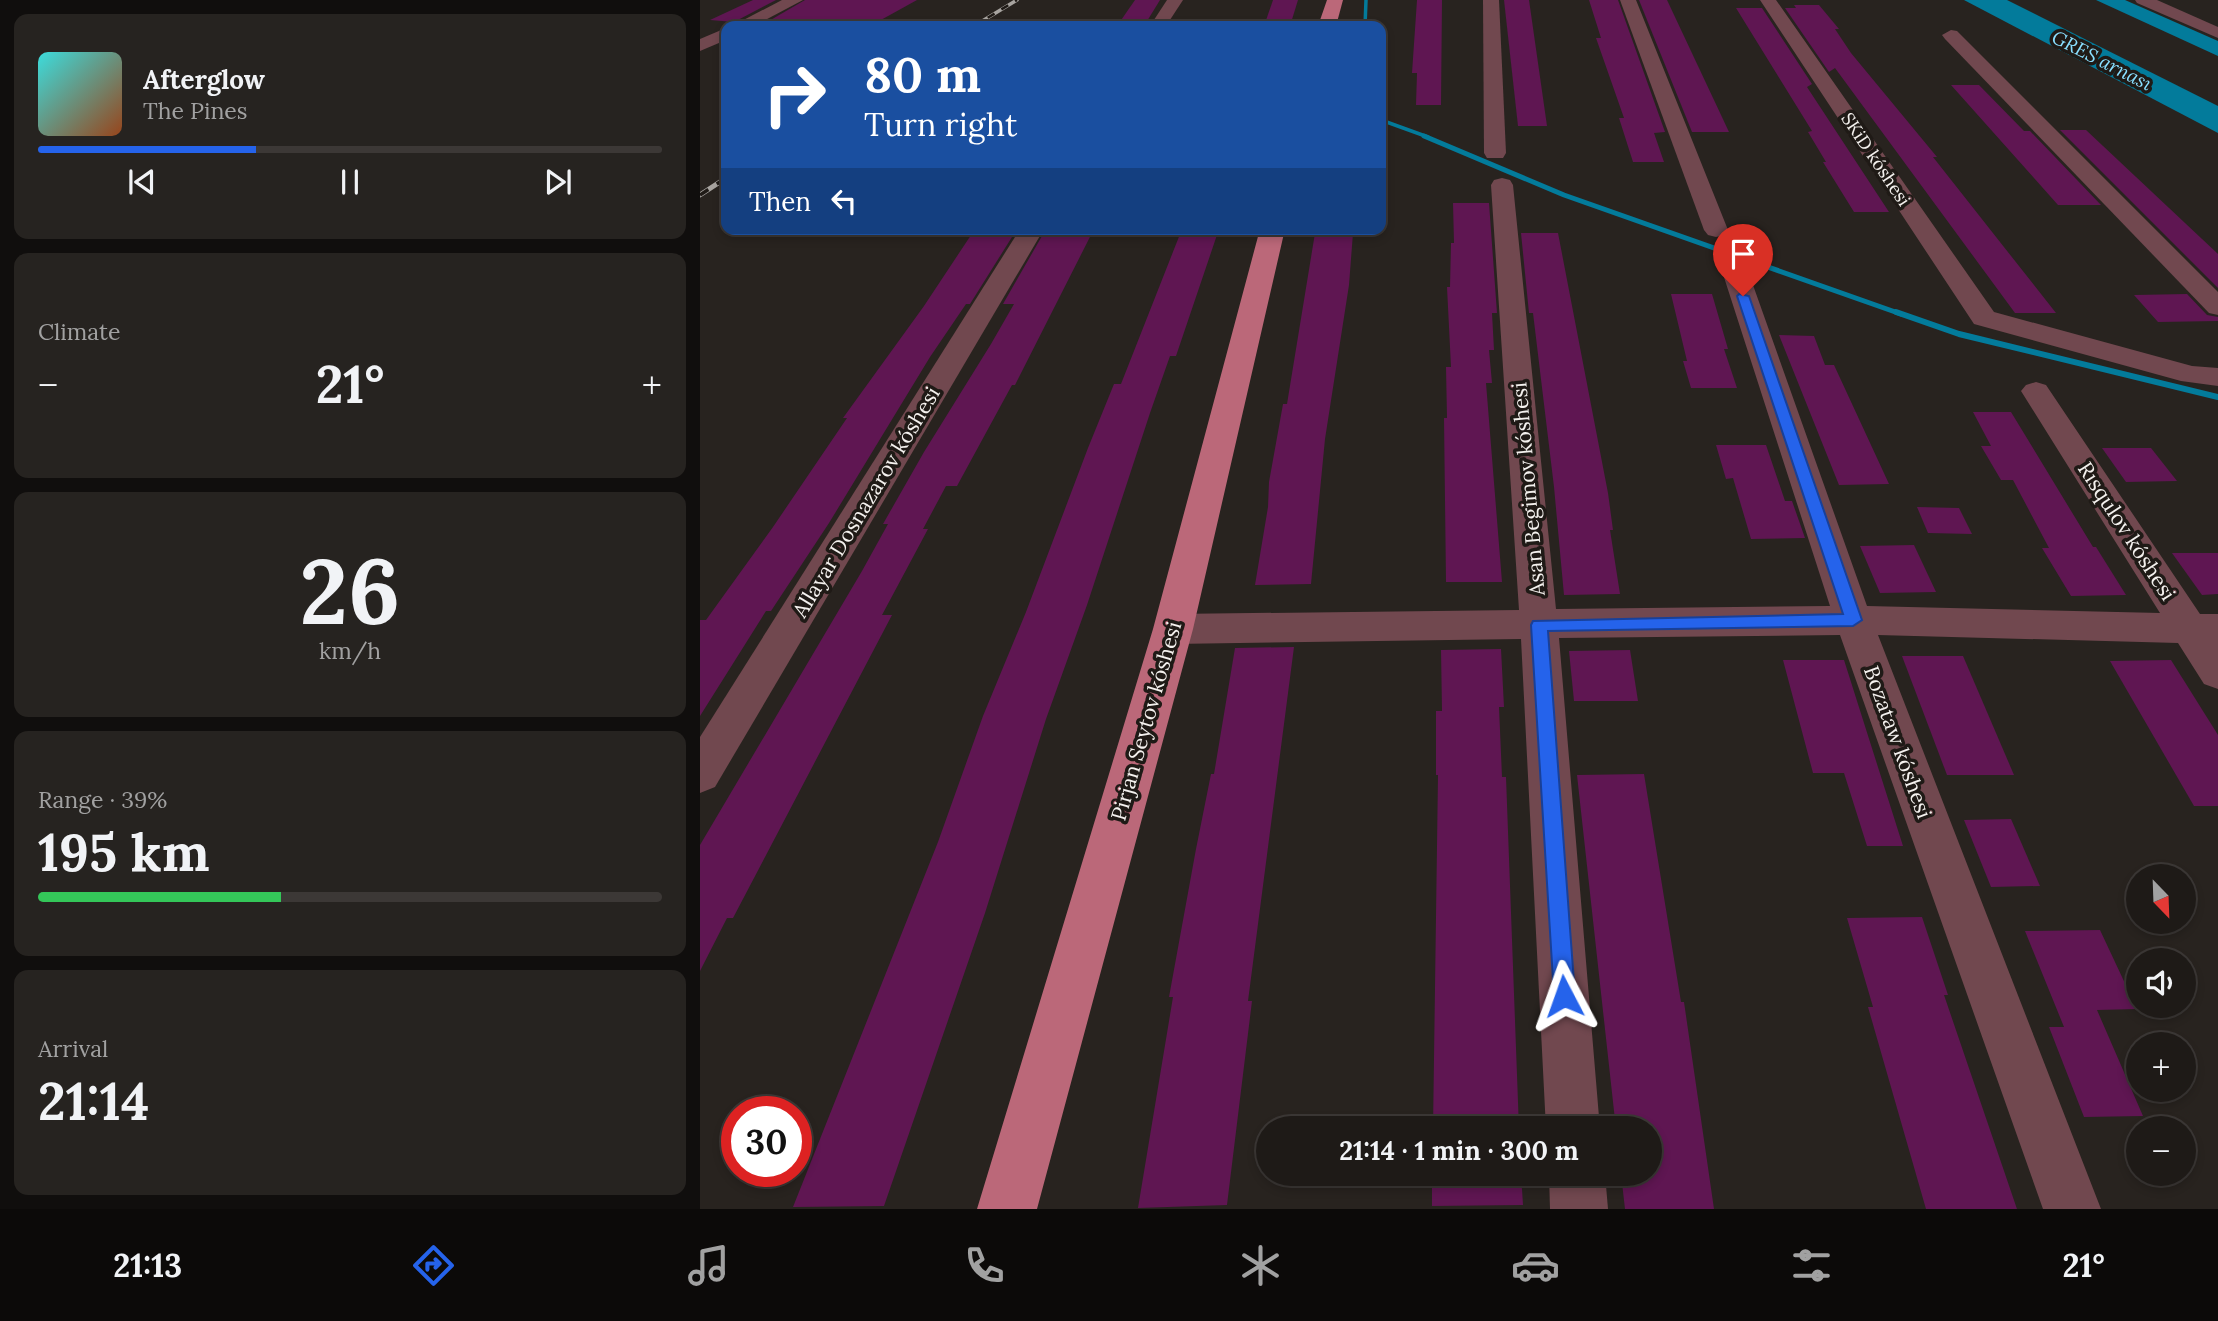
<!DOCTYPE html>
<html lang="en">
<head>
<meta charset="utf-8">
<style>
  :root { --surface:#1e1a17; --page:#262320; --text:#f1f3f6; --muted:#a1a1a1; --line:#3c3836; --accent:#2563eb }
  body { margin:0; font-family:Lora,serif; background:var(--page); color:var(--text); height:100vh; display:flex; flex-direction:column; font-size:26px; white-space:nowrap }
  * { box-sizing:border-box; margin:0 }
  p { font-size:23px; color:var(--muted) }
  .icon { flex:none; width:38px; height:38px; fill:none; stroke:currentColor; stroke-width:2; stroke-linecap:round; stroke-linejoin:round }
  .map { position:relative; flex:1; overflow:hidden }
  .details { display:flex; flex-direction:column; gap:14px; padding:14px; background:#100e0d; width:700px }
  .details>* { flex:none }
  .hud { position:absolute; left:21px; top:21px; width:665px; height:214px; border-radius:14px; box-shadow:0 4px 10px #0003,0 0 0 2px var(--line); background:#1a4fa0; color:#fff; overflow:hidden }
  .needle { width:46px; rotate:157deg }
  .buttons { position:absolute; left:1426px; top:864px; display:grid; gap:14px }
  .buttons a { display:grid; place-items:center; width:70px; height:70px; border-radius:50%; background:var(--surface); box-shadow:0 4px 10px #0003,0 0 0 2px var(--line); font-size:35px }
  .speed { position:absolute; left:21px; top:1096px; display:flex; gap:14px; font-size:35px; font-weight:700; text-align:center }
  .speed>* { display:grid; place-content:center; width:91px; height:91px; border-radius:50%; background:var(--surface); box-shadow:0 4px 10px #0003,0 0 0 2px var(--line); line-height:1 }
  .speed .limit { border:10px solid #d22; background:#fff; color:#111 }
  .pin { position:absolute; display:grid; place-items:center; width:60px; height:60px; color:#fff; margin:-72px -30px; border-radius:50% 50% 50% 0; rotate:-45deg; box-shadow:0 0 7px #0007 }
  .pin .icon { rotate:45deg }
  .me { position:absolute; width:77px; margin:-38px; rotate:356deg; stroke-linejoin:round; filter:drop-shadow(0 0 5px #0008) }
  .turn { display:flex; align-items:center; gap:24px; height:147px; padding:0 28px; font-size:32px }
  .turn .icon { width:91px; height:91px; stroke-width:2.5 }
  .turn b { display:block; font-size:49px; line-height:60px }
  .then { display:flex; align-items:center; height:66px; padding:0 28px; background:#0003; gap:14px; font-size:26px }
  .big { font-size:52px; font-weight:800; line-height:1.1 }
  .details .widget { flex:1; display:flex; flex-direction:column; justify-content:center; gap:10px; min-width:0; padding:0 24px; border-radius:14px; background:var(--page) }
  .details .dial { align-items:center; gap:0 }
  .dial b { font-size:91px; line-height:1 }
  .song { display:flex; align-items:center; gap:21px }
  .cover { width:84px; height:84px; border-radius:10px; background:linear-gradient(135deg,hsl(180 70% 55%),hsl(20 70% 35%)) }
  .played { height:7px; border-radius:4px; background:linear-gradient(90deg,var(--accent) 35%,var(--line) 35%) }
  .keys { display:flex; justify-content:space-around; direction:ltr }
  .heat { display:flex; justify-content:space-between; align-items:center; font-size:38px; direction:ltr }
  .charge { height:10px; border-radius:5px; background:linear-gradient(90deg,#34c759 39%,var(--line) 0) }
  .trip { position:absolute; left:556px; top:1116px; width:406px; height:70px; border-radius:35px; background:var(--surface); box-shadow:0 4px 10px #0003,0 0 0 2px var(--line); font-weight:800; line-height:70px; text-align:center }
  .tab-bar { display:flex; height:112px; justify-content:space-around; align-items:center; background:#0c0a09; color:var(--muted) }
  .tab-bar .icon { width:49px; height:49px }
  .tab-bar .on { color:var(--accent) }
  .tab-bar b { font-size:32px; color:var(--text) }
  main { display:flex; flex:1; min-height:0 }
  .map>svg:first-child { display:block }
</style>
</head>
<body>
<main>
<section class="details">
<div class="widget">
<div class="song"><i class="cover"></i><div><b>Afterglow</b><p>The Pines</p></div></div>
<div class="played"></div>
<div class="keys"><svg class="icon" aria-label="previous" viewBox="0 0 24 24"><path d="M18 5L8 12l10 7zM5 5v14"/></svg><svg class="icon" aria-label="pause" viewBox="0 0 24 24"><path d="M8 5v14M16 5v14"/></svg><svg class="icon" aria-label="next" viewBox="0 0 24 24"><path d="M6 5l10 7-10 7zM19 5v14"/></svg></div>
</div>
<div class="widget"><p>Climate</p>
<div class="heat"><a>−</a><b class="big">21°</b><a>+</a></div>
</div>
<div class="widget dial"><b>26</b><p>km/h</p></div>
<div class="widget"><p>Range · 39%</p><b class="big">195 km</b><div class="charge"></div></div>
<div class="widget"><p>Arrival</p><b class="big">21:14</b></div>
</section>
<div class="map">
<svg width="1518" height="1209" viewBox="0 0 1518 1209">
  <rect width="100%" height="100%" fill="#28231f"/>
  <g fill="#037b9b">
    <polygon points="1264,0 1307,0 1518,106 1518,133"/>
    <polygon points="1396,0 1425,0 1518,41 1518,56"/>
  </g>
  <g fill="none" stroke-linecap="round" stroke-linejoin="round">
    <g stroke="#037b9b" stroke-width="3.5">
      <polyline points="665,26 666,0"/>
      <polyline points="681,120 728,137"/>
    </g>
    <polyline stroke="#037b9b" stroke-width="5" points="724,136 864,195 1201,314"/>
    <polyline stroke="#037b9b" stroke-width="6" points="1196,312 1259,334 1518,397"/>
  </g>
  <g fill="#5f1652">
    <polygon points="53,0 76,0 34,22 10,20"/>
    <polygon points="105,0 217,0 170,26 62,25"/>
    <polygon points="435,0 460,0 444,26 417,26"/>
    <polygon points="573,0 598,0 590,26 564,26"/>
    <polygon points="717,0 742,0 741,105 716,105 717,73 712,73"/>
    <polygon points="804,0 829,0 847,126 818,126"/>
    <polygon points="889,0 918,0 965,132 954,133 964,162 933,162 919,118 924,118 896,38 901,38"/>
    <polygon points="939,0 967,0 1029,132 992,132"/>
    <polygon points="1094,5 1119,5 1139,29 1135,29 1151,53 1237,157 1233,157 1356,313 1315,313 1135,68 1129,72 1085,8 1096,8"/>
    <polygon points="1036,8 1062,8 1112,84 1107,87 1189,212 1154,212 1123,162 1126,162 1108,132 1112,131"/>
    <polygon points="1251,85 1279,85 1324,131 1330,131 1401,205 1358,205"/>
    <polygon points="1360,130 1386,130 1518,254 1518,288"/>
    <polygon points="753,203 789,203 797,313 792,313 794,350 789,350 792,383 786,383 802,582 746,582 744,418 747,418 746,367 751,367 747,287 750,287 751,243 754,243"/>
    <polygon points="275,229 317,229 270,304 266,304 230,357 129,523 71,611 66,611 0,716 0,620 6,620 73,527 147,418 143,418 224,306"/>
    <polygon points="346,229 394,229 315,385 312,385 257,486 246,486 223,529 228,529 182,615 192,615 33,918 27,918 0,971 0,845 162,571 188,524 183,524 224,452 291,344 314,304 303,304"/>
    <polygon points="482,229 519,229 476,356 470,356 450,413 387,605 346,719 285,913 184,1206 93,1207 238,842 283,716 326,612 388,448 414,384 421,384"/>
    <polygon points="615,233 653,233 649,285 625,439 611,584 555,585 568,507 569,482 583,404 587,404"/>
    <polygon points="821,233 858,233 908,493 913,530 910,530 920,594 864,595 854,487 833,313 829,313"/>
    <polygon points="971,294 1012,294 1028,349 1024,349 1037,388 991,388 983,361 987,361"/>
    <polygon points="1487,294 1507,315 1518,317 1518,321 1458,322 1434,295"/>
    <polygon points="1079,335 1114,336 1125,365 1134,365 1189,484 1139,485"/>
    <polygon points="1273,412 1311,412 1393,547 1396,547 1426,595 1371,596 1342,548 1349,548 1313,480 1301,480 1281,446 1291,446"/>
    <polygon points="1016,445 1066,445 1085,501 1092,501 1105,538 1051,539 1033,478 1026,479"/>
    <polygon points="1402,448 1451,448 1477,481 1426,482"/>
    <polygon points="1217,507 1259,508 1272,534 1228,533"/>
    <polygon points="1214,545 1236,592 1180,593 1160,546"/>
    <polygon points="1472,553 1518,553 1518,594 1502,595"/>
    <polygon points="594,647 548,1001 552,1001 527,1205 438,1208 473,997 469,997 496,849 511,774 514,774 535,648"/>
    <polygon points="801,649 804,707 799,707 802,777 806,777 819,1129 733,1129 738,775 736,775 736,711 742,711 741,650"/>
    <polygon points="930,650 938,701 874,701 869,651"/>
    <polygon points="1202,656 1263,656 1314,775 1247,775"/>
    <polygon points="1083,660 1144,660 1203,846 1167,846 1144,773 1113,773"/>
    <polygon points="1471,660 1518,735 1518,806 1494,806 1410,661"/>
    <polygon points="944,774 981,1002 984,1002 1014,1209 925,1209 921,1174 950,1174 950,1129 916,1129 877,775"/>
    <polygon points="1311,819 1340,886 1291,887 1264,820"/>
    <polygon points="1222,917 1248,995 1244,995 1317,1209 1226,1209 1168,1007 1173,1007 1147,918"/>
    <polygon points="1400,930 1437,1009 1397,1010 1443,1116 1384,1117 1349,1027 1364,1027 1325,931"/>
    <polygon points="732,1174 821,1174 823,1205 732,1206"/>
  </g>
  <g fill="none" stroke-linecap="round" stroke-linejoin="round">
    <g fill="#71484f" fill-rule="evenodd">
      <polygon points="82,0 103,0 54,26 32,26"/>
      <polygon points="467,0 483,0 466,26 450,26"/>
      <polygon points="783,0 799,0 806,153 803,158 787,158 784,153"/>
      <polygon points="920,0 936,0 1028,230 1024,235 1016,237 1008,235 1004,230"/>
      <polygon points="1060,0 1076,0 1294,312 1492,366 1518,368 1518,386 1481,381 1274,324"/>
      <polygon points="1435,0 1457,0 1518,27 1518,38 1437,3"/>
      <polygon points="26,28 26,40 0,51 0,39"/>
      <polygon points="1251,30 1257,31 1518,292 1518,315 1509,313 1245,39 1242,35"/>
      <polygon points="802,178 810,180 813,185 856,609 1130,606 1022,271 1026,266 1035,263 1044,266 1048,271 1167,606 1460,613 1321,391 1326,385 1336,382 1346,385 1500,614 1518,614 1518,689 1504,684 1478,643 1178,635 1401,1209 1343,1209 1140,635 859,638 900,1129 846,1129 821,639 473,644 460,639 454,629 460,619 473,614 819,610 791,185 794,180"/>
      <polygon points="320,229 344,229 15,787 0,793 0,737"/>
      <polygon points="849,1174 905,1174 908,1209 850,1209"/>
    </g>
    <g fill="#bb6879" fill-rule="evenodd">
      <polygon points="627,0 643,0 636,26 618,26"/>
      <polygon points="560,229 585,229 493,629 337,1209 277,1209 453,629"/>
    </g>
    <defs>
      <polyline id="rail-far1" points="274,26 317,0"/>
      <polyline id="rail" points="0,195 26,178"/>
    </defs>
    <use href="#rail-far1" stroke="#a8a4a0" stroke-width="3.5"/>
    <use href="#rail" stroke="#a8a4a0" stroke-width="5"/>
    <use href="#rail-far1" stroke="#1f1a16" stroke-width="2.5" stroke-dasharray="8" stroke-linecap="butt"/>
    <use href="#rail" stroke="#1f1a16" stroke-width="3.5" stroke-dasharray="10" stroke-linecap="butt"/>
  </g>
  <polygon fill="#2563eb" stroke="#184099" stroke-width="2" points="1039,294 1049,296 1162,620 1153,626 848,631 875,996 872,1004 864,1007 857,1004 854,996 831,625 833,621 1143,614 1037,296"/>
  <g text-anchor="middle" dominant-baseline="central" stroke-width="7" stroke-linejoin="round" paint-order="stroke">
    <g font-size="18" fill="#f4f1ee" stroke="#1f1a16">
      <text transform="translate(1176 159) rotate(56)">SKiD kóshesi</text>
    </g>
    <g font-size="19" font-style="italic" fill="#89dfff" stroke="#1f1a16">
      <text transform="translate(1402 60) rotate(27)">GRES arnası</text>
    </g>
    <g font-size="21" fill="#f4f1ee" stroke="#1f1a16">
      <text transform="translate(828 489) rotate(-95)">Asan Begimov kóshesi</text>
      <text transform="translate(166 502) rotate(-59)">Allayar Dosnazarov kóshesi</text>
      <text transform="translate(1427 531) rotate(57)">Rısqulov kóshesi</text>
      <text transform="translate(446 721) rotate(-74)">Pirjan Seytov kóshesi</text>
      <text transform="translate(1198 742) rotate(70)">Bozataw kóshesi</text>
    </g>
  </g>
</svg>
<div class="buttons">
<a><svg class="needle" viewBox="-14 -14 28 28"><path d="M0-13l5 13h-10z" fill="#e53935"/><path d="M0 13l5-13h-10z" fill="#a1a1a1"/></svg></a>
<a><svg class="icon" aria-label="sound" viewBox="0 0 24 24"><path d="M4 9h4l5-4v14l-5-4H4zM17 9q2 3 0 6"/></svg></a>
<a>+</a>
<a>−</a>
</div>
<div class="speed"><div class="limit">30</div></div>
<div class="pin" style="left:1043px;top:296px;background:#d93025"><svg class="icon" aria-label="arrive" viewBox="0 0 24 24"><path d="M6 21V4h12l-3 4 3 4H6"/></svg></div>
<svg class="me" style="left:864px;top:996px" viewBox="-20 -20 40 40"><path d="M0-17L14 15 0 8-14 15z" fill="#2563eb" stroke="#fff" stroke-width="4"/></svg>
<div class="trip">21:14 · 1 min · 300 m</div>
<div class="hud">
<div class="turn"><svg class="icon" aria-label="right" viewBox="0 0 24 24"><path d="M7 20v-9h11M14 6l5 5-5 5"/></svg><div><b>80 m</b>Turn right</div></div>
<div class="then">Then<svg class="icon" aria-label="left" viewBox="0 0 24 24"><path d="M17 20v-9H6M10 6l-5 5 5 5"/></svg></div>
</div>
</div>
</main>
<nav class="tab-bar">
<b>21:13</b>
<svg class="icon on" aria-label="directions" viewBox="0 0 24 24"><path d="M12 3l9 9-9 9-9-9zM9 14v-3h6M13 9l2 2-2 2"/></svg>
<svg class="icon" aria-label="music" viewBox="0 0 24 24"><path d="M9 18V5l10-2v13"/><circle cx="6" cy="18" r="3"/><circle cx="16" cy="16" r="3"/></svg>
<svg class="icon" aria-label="phone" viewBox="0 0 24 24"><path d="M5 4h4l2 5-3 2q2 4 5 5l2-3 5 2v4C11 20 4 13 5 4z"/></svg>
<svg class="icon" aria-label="climate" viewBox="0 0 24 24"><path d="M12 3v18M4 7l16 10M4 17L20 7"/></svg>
<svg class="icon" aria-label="car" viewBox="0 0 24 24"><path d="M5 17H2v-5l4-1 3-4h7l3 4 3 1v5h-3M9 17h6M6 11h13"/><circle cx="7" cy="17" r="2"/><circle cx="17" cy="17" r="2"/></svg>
<svg class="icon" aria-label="filters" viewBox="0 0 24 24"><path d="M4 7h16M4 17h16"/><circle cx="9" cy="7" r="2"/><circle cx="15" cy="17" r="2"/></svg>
<b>21°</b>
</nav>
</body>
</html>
